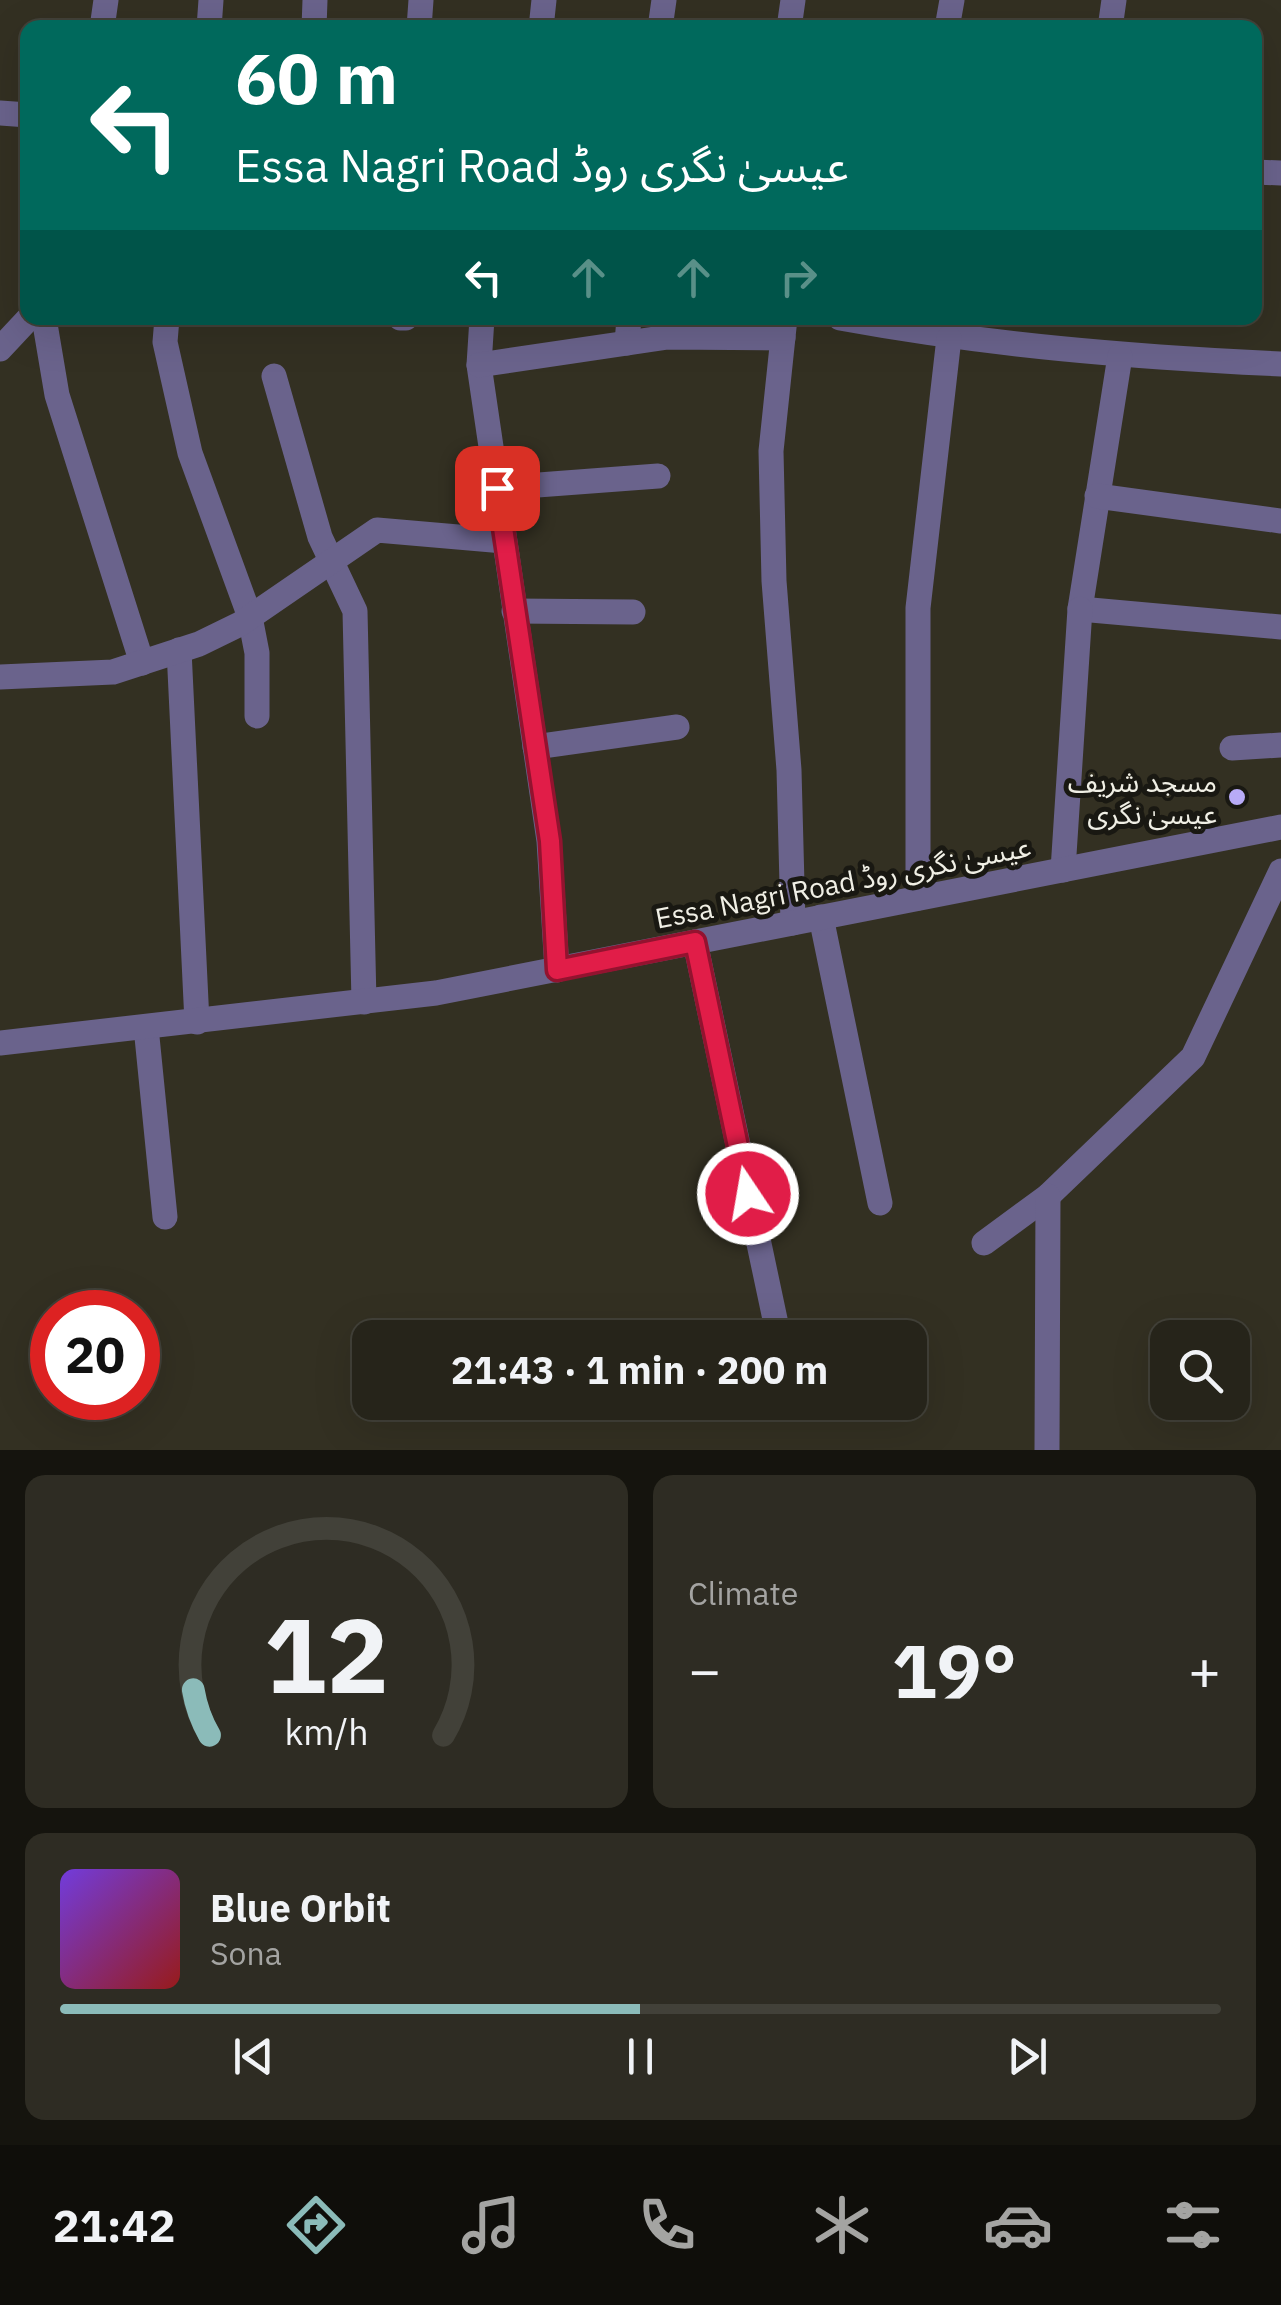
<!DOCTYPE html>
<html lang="en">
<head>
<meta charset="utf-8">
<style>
  :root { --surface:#26241a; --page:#2e2c23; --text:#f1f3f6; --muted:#a4a4a2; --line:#424139; --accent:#8bbbb9 }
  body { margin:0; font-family:"IBM Plex Sans","Noto Sans Arabic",sans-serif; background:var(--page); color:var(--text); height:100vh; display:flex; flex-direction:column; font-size:38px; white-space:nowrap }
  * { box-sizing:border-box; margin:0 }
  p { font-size:32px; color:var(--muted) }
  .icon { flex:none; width:55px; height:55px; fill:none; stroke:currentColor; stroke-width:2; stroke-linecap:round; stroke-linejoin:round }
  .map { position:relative; height:1450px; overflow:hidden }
  .details { display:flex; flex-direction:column; gap:25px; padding:25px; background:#15140e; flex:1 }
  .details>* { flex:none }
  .banner { position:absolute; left:20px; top:20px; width:1242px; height:305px; border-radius:20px; box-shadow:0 10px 40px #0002,0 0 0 2px var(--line); background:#00695c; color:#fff; overflow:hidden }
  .controls { position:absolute; left:1150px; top:1320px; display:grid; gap:20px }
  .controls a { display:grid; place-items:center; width:100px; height:100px; border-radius:20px; background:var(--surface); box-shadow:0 10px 40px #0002,0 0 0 2px var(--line); font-size:50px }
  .speed { position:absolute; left:30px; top:1290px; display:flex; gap:20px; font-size:50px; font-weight:700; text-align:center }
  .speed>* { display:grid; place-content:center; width:130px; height:130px; border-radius:50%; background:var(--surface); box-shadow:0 10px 40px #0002,0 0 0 2px var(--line); line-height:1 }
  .speed .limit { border:15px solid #d22; background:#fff; color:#111 }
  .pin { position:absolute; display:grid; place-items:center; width:85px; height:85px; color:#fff; margin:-42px; border-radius:20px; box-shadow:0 5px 15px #0006 }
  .me { position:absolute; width:110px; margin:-55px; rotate:348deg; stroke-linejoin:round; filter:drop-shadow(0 0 8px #0008) }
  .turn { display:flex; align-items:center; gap:35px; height:210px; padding:0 50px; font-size:45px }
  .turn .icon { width:130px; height:130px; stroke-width:2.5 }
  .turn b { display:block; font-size:70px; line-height:85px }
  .lanes { display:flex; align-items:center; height:95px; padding:0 50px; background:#0003; justify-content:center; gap:50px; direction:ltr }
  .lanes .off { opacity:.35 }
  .big { font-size:75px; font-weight:700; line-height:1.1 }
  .details .card { flex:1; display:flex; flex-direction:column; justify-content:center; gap:15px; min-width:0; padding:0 35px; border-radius:20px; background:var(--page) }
  .details .dial { align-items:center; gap:0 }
  .dial svg { height:260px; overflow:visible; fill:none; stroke:var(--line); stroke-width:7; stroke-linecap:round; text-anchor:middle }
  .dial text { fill:var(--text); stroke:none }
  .song { display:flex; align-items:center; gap:30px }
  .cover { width:120px; height:120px; border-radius:15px; background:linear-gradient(135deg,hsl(260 70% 55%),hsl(0 70% 35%)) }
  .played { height:10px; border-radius:5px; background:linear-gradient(90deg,var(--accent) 50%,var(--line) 50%) }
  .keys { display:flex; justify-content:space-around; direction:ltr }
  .heat { display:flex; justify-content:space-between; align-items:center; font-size:55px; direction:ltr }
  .details .tiles { flex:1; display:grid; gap:25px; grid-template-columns:1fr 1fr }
  .card:last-child { grid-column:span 2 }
  .trip { position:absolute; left:352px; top:1320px; width:575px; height:100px; border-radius:20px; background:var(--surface); box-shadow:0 10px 40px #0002,0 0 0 2px var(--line); font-weight:700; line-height:100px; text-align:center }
  .tab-bar { display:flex; height:160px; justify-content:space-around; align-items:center; background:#0f0e0a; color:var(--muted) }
  .tab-bar .icon { width:70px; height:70px }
  .tab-bar .current { color:var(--accent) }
  .tab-bar b { font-size:45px; color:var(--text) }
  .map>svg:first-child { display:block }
</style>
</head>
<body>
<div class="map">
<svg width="1281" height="1450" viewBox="0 0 1281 1450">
  <rect width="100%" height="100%" fill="#333022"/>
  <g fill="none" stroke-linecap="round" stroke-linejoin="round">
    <g stroke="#6a638c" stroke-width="25">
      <polyline points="102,28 106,0"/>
      <polyline points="209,28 211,0"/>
      <polyline points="314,28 315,0"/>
      <polyline points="419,28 421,0"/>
      <polyline points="541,28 544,0"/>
      <polyline points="660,28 664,0"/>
      <polyline points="789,28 793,0"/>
      <polyline points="947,28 952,0"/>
      <polyline points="1110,28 1114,0"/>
      <polyline points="0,113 28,115"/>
      <polyline points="1255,172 1281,173"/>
      <polyline points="44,318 57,395 142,663"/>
      <polyline points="167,318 165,342 190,453 250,617 257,653 257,716"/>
      <polyline points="400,318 406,318"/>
      <polyline points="482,318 479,365 549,841 557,970"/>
      <polyline points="785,318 771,451 774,581 789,770 793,923"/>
      <path d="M840,318C987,345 1132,357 1281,364"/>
      <polyline points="627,343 629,318"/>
      <polyline points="0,349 29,318"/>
      <polyline points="1120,356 1080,609 1281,627"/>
      <polyline points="479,365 668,337 783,338"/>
      <polyline points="274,376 320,537 355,611 364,1002"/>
      <polyline points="497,488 658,476"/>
      <polyline points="1097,496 1281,521"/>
      <polyline points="514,611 633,612"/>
      <polyline points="179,650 197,1022"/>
      <polyline points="0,677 113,672 199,644 240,624 377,530 504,541"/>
      <polyline points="535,747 677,727"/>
      <polyline points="1232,748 1281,745"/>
      <polyline points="1063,870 1080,609"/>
      <polyline points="918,898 918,608 949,338"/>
      <polyline points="821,917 880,1203"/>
      <polyline points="695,942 779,1338"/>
      <polyline points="146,1027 165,1217"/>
      <polyline points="0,1043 436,993 1281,827"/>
      <polyline points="984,1243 1048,1196 1193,1057 1281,871"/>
      <polyline points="1047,1450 1048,1196"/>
    </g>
  </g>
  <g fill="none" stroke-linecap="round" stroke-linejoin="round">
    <defs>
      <polyline id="route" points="497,488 550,841 557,970 695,942 748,1194"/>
    </defs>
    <use href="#route" stroke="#92132f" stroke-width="25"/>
    <use href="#route" stroke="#e11d48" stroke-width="18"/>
  </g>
  <circle fill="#b8abf7" stroke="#191812" stroke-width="4" cx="1237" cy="797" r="10"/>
  <g text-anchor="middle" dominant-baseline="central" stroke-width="10" stroke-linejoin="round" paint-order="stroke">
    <g font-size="28" fill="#f0efe5" stroke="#191812" text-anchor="end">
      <text x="1217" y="781">مسجد شریف<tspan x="1217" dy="32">عیسیٰ نگری</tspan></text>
    </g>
    <g font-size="28" fill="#f0efe5" stroke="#191812">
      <text transform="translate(843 882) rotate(-11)">Essa Nagri Road عیسیٰ نگری روڈ</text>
    </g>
  </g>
</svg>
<div class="controls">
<a><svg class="icon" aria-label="search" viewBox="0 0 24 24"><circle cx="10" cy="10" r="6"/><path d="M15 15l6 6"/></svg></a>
</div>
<div class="speed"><div class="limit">20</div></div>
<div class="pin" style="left:497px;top:488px;background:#d93025"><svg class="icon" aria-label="arrive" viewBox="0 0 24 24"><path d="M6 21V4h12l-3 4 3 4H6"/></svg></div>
<svg class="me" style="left:748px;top:1194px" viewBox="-20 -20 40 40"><circle r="17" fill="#e11d48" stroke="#fff" stroke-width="3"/><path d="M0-11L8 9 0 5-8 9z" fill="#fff"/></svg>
<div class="trip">21:43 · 1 min · 200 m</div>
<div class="banner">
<div class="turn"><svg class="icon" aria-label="left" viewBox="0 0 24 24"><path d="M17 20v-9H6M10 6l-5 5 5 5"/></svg><div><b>60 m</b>Essa Nagri Road عیسیٰ نگری روڈ</div></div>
<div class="lanes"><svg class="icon" aria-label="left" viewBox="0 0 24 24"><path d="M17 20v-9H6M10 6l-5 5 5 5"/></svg><svg class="icon off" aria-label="ahead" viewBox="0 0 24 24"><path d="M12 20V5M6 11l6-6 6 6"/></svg><svg class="icon off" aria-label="ahead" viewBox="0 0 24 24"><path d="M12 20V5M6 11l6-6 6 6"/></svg><svg class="icon off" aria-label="right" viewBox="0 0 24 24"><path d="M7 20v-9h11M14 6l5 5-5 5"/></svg></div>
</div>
</div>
<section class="details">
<div class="tiles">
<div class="card dial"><svg viewBox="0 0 100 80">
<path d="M14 69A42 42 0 1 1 86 69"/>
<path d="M14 69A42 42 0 0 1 9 55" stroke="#8bbbb9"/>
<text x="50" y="56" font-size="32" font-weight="700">12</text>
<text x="50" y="72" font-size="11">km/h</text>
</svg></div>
<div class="card"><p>Climate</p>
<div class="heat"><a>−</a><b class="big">19°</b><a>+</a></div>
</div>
<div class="card">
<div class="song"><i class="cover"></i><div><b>Blue Orbit</b><p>Sona</p></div></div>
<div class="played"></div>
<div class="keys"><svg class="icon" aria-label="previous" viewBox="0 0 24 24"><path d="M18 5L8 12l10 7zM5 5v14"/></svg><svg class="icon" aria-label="pause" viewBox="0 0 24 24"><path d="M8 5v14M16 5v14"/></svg><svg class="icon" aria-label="next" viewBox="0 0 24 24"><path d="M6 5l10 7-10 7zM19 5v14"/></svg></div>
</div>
</div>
</section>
<nav class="tab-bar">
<b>21:42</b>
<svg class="icon current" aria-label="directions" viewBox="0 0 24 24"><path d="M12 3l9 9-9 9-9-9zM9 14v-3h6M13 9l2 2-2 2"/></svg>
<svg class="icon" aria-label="music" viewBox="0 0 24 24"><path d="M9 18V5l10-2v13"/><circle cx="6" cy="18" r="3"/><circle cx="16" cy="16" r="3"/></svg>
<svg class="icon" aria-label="phone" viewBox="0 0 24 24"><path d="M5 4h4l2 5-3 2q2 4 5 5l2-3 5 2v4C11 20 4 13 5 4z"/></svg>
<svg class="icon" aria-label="climate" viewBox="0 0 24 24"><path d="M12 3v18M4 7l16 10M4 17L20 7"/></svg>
<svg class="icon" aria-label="car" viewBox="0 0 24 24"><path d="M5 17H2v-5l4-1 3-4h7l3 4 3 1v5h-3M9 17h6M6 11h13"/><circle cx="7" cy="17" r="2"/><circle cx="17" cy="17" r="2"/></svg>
<svg class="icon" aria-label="filters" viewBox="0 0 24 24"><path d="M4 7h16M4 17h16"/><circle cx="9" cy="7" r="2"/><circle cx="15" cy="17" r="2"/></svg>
</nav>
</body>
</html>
